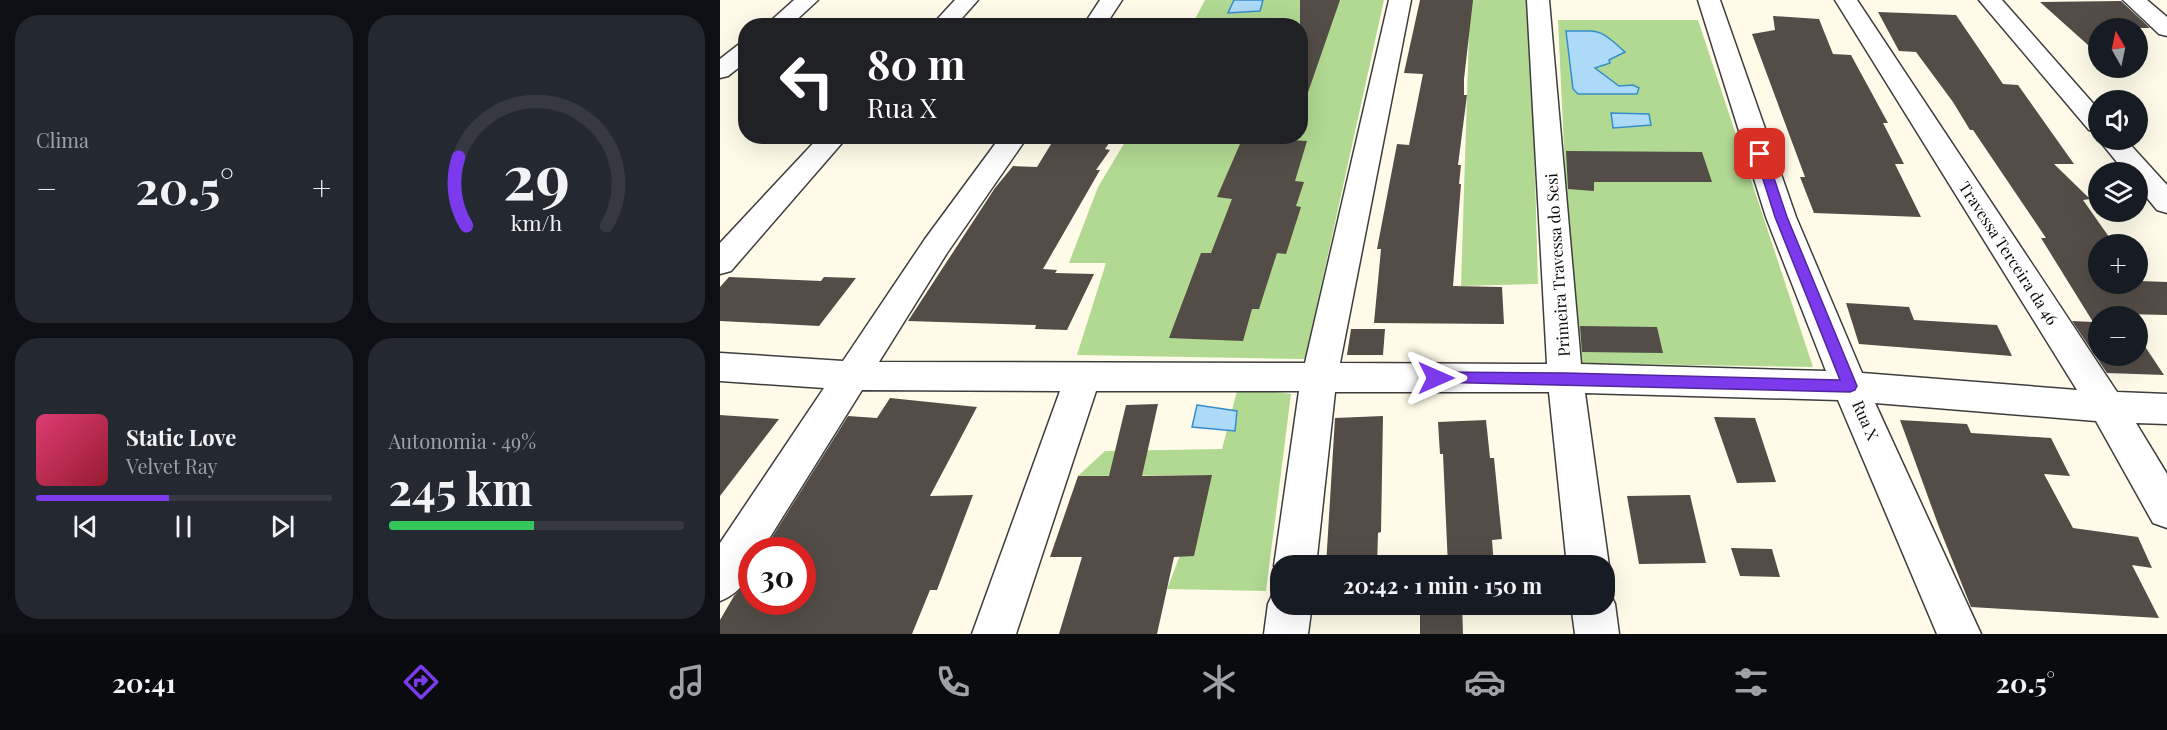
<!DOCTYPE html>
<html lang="pt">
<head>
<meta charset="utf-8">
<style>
  :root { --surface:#171b24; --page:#242831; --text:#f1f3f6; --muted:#9ea1a6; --line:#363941; --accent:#7c3aed }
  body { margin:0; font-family:"Playfair Display",serif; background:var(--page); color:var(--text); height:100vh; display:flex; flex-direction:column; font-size:22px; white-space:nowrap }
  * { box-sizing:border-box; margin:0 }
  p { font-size:20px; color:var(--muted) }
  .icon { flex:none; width:33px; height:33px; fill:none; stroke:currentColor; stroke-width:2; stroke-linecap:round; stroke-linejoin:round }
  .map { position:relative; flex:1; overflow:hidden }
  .panel { display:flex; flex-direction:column; gap:15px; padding:15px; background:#0d0f14; width:720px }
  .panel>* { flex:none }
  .top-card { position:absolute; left:18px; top:18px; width:570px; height:126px; border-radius:24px; box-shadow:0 6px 24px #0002; background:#202124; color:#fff; overflow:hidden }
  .needle { width:39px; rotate:351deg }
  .buttons { position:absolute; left:1368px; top:18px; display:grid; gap:12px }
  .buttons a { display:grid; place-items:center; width:60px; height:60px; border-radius:50%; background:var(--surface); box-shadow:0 6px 24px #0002; font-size:30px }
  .speed { position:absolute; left:18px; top:537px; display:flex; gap:12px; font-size:30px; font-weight:700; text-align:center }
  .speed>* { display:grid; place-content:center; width:78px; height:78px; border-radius:50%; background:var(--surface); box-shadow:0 6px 24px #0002; line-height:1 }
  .speed .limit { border:9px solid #d22; background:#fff; color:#111 }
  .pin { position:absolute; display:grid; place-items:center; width:51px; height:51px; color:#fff; margin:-26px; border-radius:12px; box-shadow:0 3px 9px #0006 }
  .me { position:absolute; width:66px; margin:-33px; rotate:90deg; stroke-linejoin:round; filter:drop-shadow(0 0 4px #0008) }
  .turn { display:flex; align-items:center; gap:21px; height:126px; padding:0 30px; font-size:27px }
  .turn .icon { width:78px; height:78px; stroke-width:2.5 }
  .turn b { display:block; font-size:42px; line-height:51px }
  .big { font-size:45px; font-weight:700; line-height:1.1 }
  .panel .widget { flex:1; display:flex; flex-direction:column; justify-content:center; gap:9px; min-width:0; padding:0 21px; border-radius:24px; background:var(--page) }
  .panel .dial { align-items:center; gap:0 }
  .dial svg { height:156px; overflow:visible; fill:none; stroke:var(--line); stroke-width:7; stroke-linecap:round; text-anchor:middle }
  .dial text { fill:var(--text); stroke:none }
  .song { display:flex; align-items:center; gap:18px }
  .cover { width:72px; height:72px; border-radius:9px; background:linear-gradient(135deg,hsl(340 70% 55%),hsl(350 70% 35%)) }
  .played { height:6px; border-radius:3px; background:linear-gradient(90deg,var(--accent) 45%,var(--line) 45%) }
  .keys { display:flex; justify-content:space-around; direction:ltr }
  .heat { display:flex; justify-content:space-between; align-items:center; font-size:33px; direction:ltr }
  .charge { height:9px; border-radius:4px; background:linear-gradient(90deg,#34c759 49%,var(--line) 0) }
  .panel .tiles { flex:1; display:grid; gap:15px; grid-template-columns:repeat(2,1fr) }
  .trip { position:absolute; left:550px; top:555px; width:345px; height:60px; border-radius:24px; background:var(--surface); box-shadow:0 6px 24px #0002; font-weight:700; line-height:60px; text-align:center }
  .dock { display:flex; height:96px; justify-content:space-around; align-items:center; background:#090b0e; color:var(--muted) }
  .dock .icon { width:42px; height:42px }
  .dock .on { color:var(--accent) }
  .dock b { font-size:27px; color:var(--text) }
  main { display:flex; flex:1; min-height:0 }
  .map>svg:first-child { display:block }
</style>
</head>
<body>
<main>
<section class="panel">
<div class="tiles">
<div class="widget"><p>Clima</p>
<div class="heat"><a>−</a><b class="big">20.5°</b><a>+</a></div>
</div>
<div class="widget dial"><svg viewBox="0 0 100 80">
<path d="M14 69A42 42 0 1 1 86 69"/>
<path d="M14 69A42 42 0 0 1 10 34" stroke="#7c3aed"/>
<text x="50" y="56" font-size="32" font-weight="700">29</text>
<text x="50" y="72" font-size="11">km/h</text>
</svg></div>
<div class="widget">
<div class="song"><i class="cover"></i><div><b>Static Love</b><p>Velvet Ray</p></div></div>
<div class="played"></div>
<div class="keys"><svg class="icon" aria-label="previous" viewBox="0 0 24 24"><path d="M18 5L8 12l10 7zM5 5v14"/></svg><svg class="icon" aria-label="pause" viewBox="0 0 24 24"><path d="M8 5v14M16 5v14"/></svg><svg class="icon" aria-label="next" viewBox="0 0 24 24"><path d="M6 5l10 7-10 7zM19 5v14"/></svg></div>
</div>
<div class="widget"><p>Autonomia · 49%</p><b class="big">245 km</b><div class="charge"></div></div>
</div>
</section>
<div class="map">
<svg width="1447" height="634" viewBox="0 0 1447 634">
  <rect width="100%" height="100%" fill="#fffbe8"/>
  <g fill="#b1d992">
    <polygon points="485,0 664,0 585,359 357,355 386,263 349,263 378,187 408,137 580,136 580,26 472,25"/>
    <polygon points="750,0 810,0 818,284 741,286"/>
    <polygon points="838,20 978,20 1093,367 854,363"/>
    <polygon points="518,387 571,394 546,591 447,589 491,475 358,476 385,451 502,449"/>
  </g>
  <g fill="#addaf6" stroke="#348ecd" stroke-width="1.5">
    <polygon points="514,0 543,0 540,11 508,13"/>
    <path d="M846,31C881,31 879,28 905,52L889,60L890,63L875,68L899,86L913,85L919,88L917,94H858L853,89Z"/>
    <polygon points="891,113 929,114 931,125 893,128"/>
    <polygon points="477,405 517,411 515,431 472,427"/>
  </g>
  <g fill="#534c47">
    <polygon points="580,0 620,0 585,101 580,100"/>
    <polygon points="700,0 753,0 744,79 744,95 747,95 738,165 741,165 739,184 741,184 733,286 782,287 784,324 654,323 661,249 657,249 677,144 689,145 703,74 684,73"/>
    <polygon points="1401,1 1430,28 1378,28 1378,54 1320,2"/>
    <polygon points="1158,12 1236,15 1283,84 1298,85 1354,164 1334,164 1370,199 1363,200 1394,244 1378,244 1378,284 1418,284 1418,278 1420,281 1447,282 1447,315 1403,314 1405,316 1378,316 1378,356 1418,356 1418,336 1444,375 1387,373 1352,321 1373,322 1321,238 1326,238 1253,130 1250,130 1233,102 1196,52 1179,51"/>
    <polygon points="1053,16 1099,19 1113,54 1131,55 1168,123 1163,123 1184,164 1175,164 1201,217 1094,213 1080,177 1085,177 1032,34 1055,30"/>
    <polygon points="336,136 394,136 385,149 390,150 376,170 380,170 323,269 337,270 335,273 374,274 347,330 315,329 316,325 188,321 275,188 293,166 317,167"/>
    <polygon points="523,137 587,141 575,181 584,182 576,206 581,207 566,254 557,253 539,309 532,309 523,341 449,338 481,253 491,253 512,199 497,197"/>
    <polygon points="846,151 982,152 992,182 874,182 874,191 848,189"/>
    <polygon points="9,277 101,281 104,277 136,278 99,326 0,321 0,287"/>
    <polygon points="1126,303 1189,307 1194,320 1277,325 1292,356 1139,344"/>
    <polygon points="860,326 937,327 943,353 862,352"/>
    <polygon points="631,329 665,329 663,355 627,355"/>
    <polygon points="170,398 257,407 210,496 253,495 217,590 210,590 192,634 0,634 0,620 14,596 26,583 32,571 32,602 82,602 82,550 44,550 128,416 157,418"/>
    <polygon points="438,404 422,476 492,475 474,556 454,557 437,634 339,634 362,557 330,557 358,476 389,476 406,405"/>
    <polygon points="0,415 59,419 0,496"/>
    <polygon points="663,416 661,532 658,533 657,566 606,566 615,418"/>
    <polygon points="994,417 1035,418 1056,482 1017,483"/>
    <polygon points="766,420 770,458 774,458 782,539 772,540 774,566 728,566 723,454 720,454 718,422"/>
    <polygon points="1180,420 1247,424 1251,433 1331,438 1350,476 1324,474 1353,528 1418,537 1432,568 1412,565 1439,618 1251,607 1219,527"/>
    <polygon points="970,495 986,563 919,564 907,496"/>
    <polygon points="1011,548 1052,549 1060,577 1020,576"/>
    <polygon points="700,604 742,604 743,634 700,634"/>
  </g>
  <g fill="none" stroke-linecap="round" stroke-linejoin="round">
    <defs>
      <g id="minor">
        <polygon points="74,0 98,0 70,26 45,26"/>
        <polygon points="235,0 258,0 235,26 211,26"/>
        <polygon points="380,0 402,0 385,26 363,26"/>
        <path d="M669,0H691L620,363L827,364L807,0H829L861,364L1106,371L1046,217L978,0H1000L1076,217L1142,373L1357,390L1115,0H1137L1397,392L1447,394V424L1416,423L1447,474V528L1433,523L1376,421L1155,403L1261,634H1217L1118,400L865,393L889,566L885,575V566H847L829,392H615L596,566H561V581L554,566L579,391H376L296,634H252L340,391L142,390L42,550H32C32,575 23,592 0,601V543L104,388L0,381V353L123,361L205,239L281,136H308L227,253L159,362L585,363Z"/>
        <polygon points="1259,0 1282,0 1378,109 1378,132 1369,130"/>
        <polygon points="1403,0 1427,0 1447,17 1447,36 1439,34"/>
        <polygon points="26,43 26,62 8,76 0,78 0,59 18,45"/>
        <polygon points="100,136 128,136 11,271 0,274 0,243"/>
        <polygon points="1379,140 1406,140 1447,185 1447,213 1437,210 1418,187 1418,172 1405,172"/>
        <polygon points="561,586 561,604 592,604 588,634 544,634 548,604 555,589"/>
        <polygon points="885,587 888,589 895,604 899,634 855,634 851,604 885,604"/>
      </g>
    </defs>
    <use href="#minor" stroke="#3d3d3d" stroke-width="3"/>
    <use href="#minor" fill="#fff" fill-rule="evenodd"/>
  </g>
  <polygon fill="#7c3aed" stroke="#51269a" stroke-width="1.5" points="1040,151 1046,154 1067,217 1137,386 1135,390 1130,392 711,382 709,378 711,374 716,372 845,373 1120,380 1055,217 1035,154"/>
  <g text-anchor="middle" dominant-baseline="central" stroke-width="6" stroke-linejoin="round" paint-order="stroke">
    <g font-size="16" fill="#0a0a0a" stroke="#fff">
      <text transform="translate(1289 253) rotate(57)">Travessa Terceira da 46</text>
      <text transform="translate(837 265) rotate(-94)">Primeira Travessa do Sesi</text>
      <text transform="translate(1146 420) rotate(66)">Rua X</text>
    </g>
  </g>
</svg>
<div class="buttons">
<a><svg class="needle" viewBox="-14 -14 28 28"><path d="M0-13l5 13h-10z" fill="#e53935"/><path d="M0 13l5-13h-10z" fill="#9ea1a6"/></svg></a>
<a><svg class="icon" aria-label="sound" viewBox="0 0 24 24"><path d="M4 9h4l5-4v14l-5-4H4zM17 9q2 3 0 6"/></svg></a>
<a><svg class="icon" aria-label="layers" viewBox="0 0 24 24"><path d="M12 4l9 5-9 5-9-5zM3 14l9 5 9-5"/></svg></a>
<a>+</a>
<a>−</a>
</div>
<div class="speed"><div class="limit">30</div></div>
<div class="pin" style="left:1040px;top:154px;background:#d93025"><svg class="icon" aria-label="arrive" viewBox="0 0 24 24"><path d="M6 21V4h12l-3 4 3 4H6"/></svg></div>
<svg class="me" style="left:716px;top:378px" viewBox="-20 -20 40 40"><path d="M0-17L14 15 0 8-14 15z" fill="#7c3aed" stroke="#fff" stroke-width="4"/></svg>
<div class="trip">20:42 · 1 min · 150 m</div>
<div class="top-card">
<div class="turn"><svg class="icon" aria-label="left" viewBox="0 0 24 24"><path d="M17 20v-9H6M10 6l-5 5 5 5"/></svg><div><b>80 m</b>Rua X</div></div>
</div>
</div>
</main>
<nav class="dock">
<b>20:41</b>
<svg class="icon on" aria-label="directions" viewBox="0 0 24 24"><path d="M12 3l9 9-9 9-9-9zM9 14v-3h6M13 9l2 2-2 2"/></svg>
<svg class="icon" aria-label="music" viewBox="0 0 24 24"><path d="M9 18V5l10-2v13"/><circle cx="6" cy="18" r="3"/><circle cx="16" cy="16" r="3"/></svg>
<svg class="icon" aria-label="phone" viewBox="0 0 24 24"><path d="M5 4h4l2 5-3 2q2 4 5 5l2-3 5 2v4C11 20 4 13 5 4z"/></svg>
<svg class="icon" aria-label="climate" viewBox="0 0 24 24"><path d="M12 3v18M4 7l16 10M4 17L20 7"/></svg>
<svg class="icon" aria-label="car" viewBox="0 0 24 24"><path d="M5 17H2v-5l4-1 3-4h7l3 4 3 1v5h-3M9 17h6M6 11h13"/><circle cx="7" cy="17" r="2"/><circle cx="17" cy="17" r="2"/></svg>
<svg class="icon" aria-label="filters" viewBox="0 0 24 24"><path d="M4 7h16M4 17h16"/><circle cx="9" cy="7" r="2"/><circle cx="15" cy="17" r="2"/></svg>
<b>20.5°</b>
</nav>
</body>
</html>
